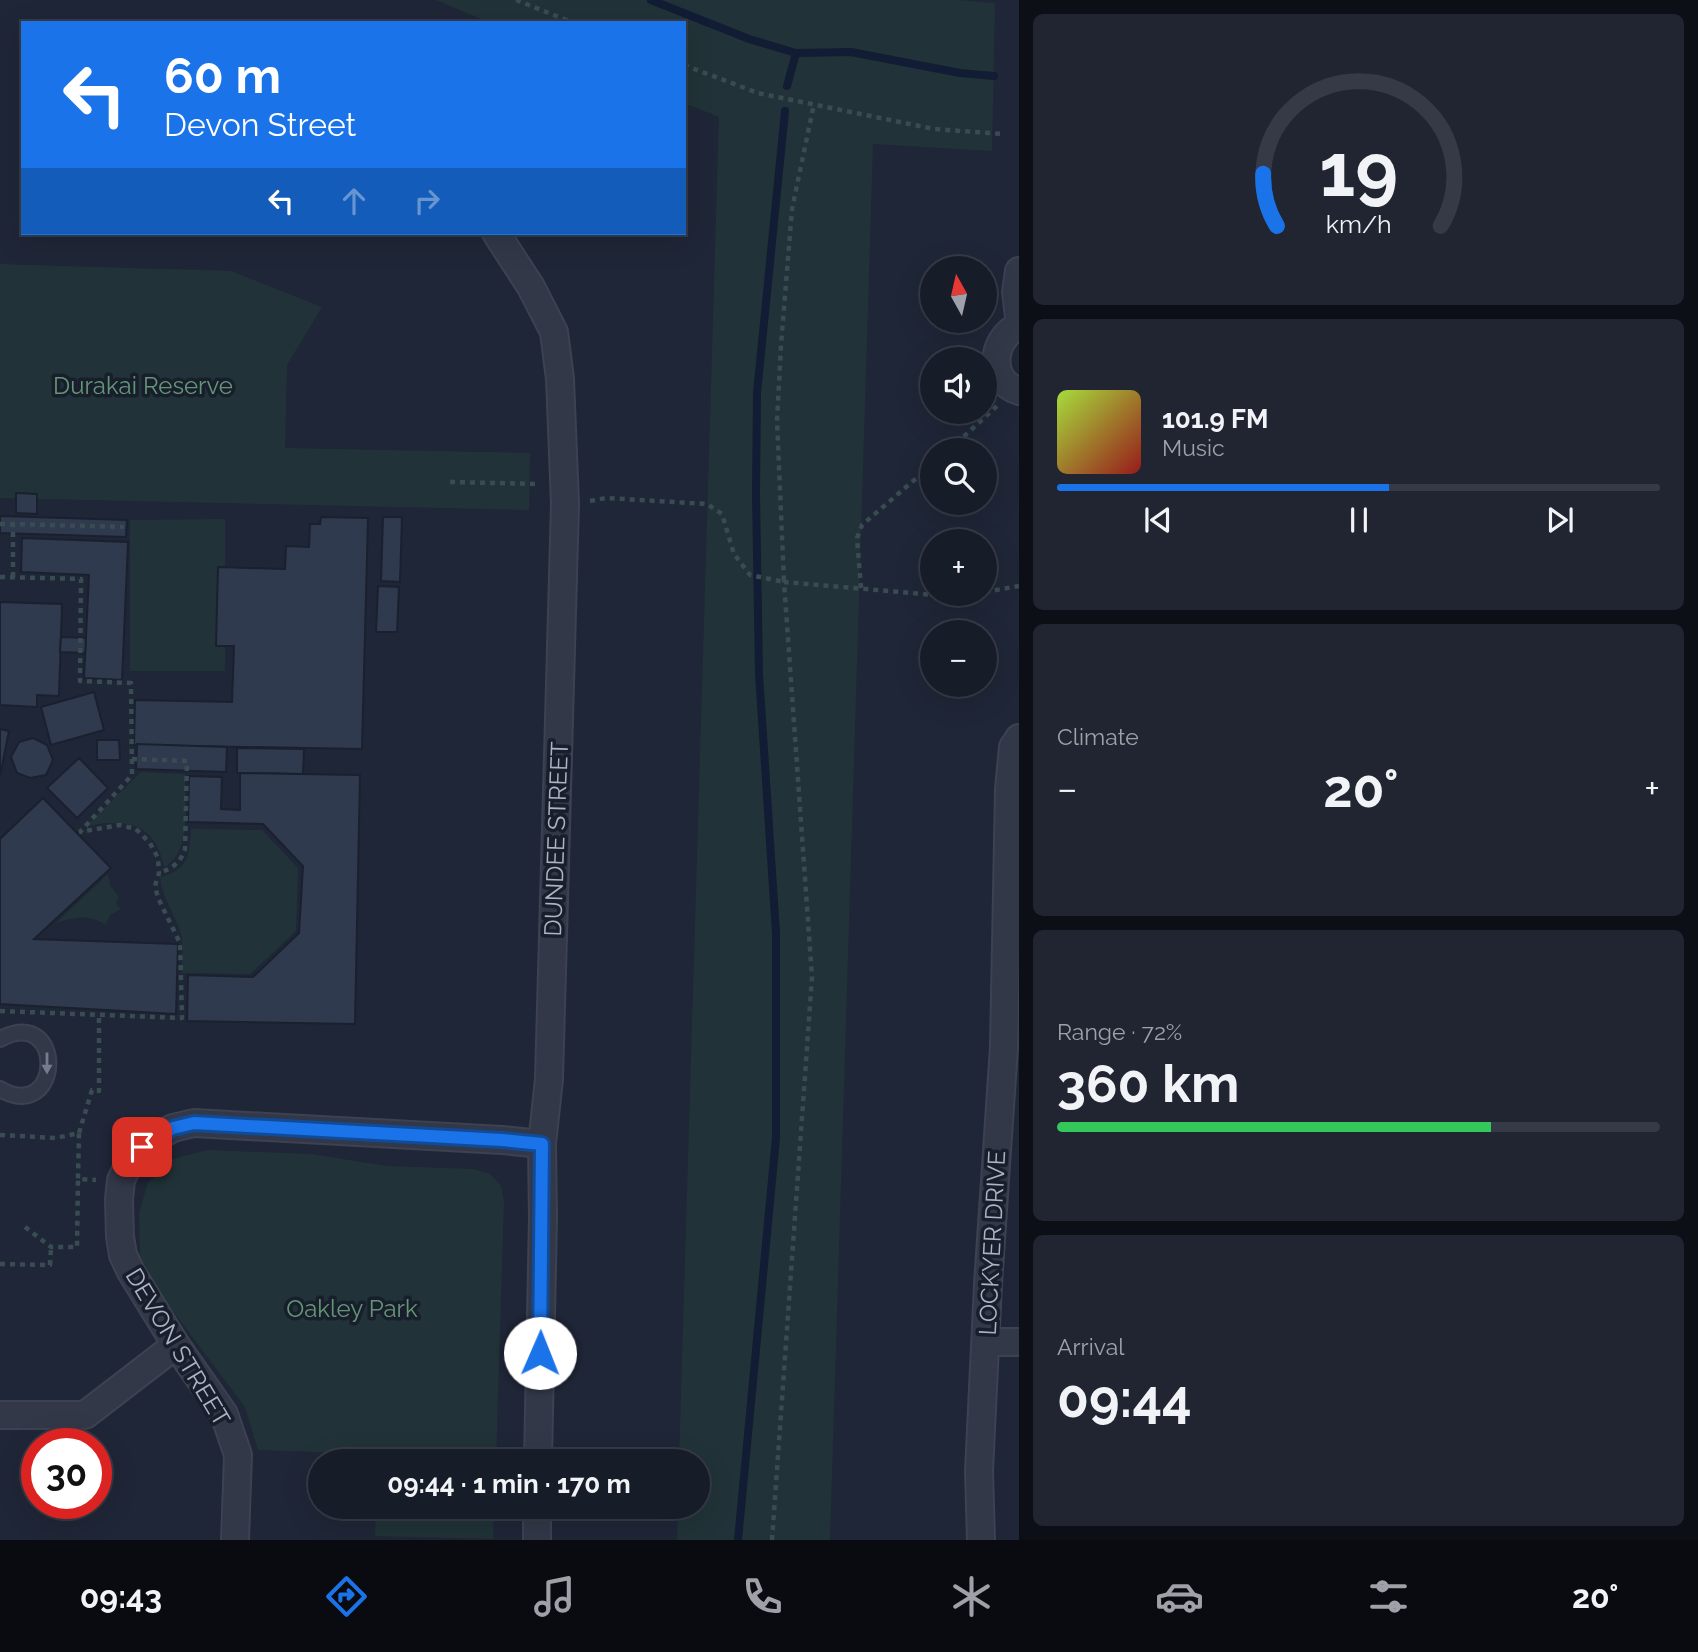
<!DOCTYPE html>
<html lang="en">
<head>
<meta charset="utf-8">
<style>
  :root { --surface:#171c29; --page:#202531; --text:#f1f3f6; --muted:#9ea1a8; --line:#363a46; --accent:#1a73e8 }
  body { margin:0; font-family:Raleway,sans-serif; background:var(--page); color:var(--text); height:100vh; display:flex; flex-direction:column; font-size:26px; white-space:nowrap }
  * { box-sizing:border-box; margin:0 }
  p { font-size:23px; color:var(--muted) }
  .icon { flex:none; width:38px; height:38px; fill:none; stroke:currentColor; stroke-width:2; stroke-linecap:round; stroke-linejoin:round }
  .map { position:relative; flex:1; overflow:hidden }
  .drawer { display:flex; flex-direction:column; gap:14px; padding:14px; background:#0d0f17; width:679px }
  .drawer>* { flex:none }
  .hud { position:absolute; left:21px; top:21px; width:665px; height:214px; border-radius:0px; box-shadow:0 7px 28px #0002,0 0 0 2px var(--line); background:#1a73e8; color:#fff; overflow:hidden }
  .needle { width:46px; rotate:352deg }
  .fabs { position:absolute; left:920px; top:256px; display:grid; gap:14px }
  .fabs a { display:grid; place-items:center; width:77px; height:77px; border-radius:50%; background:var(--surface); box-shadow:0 7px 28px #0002,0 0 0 2px var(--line); font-size:35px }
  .speed { position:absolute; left:21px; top:1428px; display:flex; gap:14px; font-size:35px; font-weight:700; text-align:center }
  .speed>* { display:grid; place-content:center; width:91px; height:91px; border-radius:50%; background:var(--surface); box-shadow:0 7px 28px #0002,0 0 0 2px var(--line); line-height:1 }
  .speed .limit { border:10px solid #d22; background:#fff; color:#111 }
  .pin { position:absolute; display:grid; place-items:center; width:60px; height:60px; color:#fff; margin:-30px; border-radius:14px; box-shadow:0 4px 10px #0006 }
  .me { position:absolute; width:77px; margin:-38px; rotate:1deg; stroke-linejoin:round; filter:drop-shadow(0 0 5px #0008) }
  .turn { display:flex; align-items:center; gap:24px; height:147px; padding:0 28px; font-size:32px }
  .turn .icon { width:91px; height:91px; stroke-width:2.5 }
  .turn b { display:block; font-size:49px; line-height:60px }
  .lanes { display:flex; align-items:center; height:66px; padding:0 28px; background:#0003; justify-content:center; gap:35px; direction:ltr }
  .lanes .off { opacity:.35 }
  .big { font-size:52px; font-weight:700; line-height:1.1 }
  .drawer .card { flex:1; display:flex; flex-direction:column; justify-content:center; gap:10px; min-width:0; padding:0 24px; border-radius:10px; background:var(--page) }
  .drawer .dial { align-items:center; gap:0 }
  .dial svg { height:182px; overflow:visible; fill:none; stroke:var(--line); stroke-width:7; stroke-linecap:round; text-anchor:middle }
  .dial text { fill:var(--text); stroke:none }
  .song { display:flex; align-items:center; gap:21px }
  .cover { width:84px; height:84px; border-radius:10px; background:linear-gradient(135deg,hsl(80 70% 55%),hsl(0 70% 35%)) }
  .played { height:7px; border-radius:4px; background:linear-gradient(90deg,var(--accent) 55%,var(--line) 55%) }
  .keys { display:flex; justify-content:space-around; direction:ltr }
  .heat { display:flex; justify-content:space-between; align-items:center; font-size:38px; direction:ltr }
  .charge { height:10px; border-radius:5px; background:linear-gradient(90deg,#34c759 72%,var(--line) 0) }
  .trip { position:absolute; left:308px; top:1449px; width:402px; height:70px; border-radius:35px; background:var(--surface); box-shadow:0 7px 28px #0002,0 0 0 2px var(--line); font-weight:700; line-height:70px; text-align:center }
  .tabs { display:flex; height:112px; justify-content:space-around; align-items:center; background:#090b10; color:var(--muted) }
  .tabs .icon { width:49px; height:49px }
  .tabs .on { color:var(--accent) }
  .tabs b { font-size:32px; color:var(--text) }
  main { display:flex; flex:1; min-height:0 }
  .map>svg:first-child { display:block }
</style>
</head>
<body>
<main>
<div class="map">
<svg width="1019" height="1540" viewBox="0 0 1019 1540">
  <rect width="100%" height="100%" fill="#1f2637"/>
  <g fill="#213338">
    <polygon points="436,0 958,0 995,3 992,151 873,144 830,1540 677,1540 678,1507 698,1507 698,1461 679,1461 719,117 684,103 684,23 491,23"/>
    <polygon points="0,264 231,271 322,307 287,365 285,448 530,453 529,510 0,498"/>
    <polygon points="225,519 225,671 130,671 130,520"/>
    <path d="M141,772L185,774C185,800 192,854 164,867C155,822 126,818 86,826Z"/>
    <path d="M191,829L262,830L298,868L296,931L250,974L182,973C182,960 184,947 181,934C175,914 162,898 160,877C189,870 189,856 191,829Z"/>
    <path d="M108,874L110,885L119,897L116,904L121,909L110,915L106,925C88,914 75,917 56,923Z"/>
    <polygon points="207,1150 311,1154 387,1166 474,1169 490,1174 501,1186 504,1201 496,1461 377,1461 377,1454 258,1450 245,1407 152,1283 140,1255 139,1213 148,1182 173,1159"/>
    <polygon points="376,1507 494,1507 493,1539 375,1536"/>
  </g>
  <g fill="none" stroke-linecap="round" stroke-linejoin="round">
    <g stroke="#121c34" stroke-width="8">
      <polyline points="651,0 749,39 796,53 851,52 960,73 994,76"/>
      <polyline points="787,86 796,53"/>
      <polyline points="738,1540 776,1138 776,933 759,674 756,494 757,393 785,111"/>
    </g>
  </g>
  <g fill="#303a4e" stroke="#1a202e" stroke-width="2">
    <polygon points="16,493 37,494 37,514 16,513"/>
    <polygon points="0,516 127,520 126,537 0,533"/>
    <polygon points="321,517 368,518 362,749 134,745 135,700 232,702 234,646 216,646 218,567 285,569 286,546 309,547 310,524 320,524"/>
    <polygon points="383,517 402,517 400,582 381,581"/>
    <polygon points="22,538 128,542 122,680 84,678 89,575 21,572"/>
    <polygon points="378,586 399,587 397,632 376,632"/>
    <polygon points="0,602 62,604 59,696 37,695 37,707 0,705"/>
    <polygon points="61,637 86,638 85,653 60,652"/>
    <polygon points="94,692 104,730 51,745 41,707"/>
    <polygon points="0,729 9,731 0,776"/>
    <polygon points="33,738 47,745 53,760 46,775 30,778 17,773 11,757 19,742"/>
    <polygon points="97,740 119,740 120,760 97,760"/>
    <polygon points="137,744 227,747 226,772 136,769"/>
    <polygon points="237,748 304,749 303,774 237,773"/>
    <polygon points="79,758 108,788 77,818 47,788"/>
    <polygon points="240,773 360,775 355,1024 187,1021 188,975 253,977 299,933 303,866 263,824 188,822 189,776 222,777 221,809 240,810"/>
    <polygon points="43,798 111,868 34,939 178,944 176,1014 0,1004 0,839"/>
  </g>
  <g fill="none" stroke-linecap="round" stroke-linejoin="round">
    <defs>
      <path id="lane" d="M0,1039C66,1004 63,1125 0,1089"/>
      <g id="street">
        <polyline points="496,233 531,287 554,332 560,379 565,504 549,1079 542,1144 543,1218 538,1461"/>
        <polyline points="1019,271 1016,292 1019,317"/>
        <path d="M1019,326C991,338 987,381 1019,391"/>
        <polyline points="987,1342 1019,1342"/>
        <polyline points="0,1415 85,1415 176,1345"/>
        <polyline points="235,1540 238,1455 224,1414 176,1345 131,1272 123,1255 120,1237 119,1199 121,1180 129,1164 142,1147 160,1135 173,1128 194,1123 502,1140 542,1144"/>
        <polyline points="537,1540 537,1507"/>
        <polyline points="981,1540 979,1471 988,1284 1004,1047 1009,789 1013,747 1019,738"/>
      </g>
    </defs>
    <use href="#lane" stroke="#3c4251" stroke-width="18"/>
    <use href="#street" stroke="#3c4251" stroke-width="30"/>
    <g stroke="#394c51" stroke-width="4.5" stroke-dasharray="5 5" stroke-linecap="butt">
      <polyline points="516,0 574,23"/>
      <polyline points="684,65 758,93 934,129 1003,134"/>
      <polyline points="949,450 997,406"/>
      <polyline points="450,482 539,484"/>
      <polyline points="590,501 606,498 707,504 722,514 734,554 750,575 784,582 777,421 781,345 792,209 814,104"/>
      <polyline points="0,524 13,524"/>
      <polyline points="0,577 81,579 80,681 131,683 132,775 80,832"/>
      <polyline points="13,577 13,524 124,527"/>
      <polyline points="861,588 857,538 862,525 933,464"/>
      <polyline points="985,592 1019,586"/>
      <path d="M132,759L187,761L185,849C180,863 173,868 159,873"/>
      <polyline points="0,1011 182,1018 180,943 158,898 155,886 159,873 158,858 150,843 136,829 120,825 79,832"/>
      <polyline points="79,1133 92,1090 99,1091 99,1015"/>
      <polyline points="0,1135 56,1138 79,1133 78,1179 96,1180"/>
      <polyline points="25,1227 51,1247 77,1247 78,1179"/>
      <polyline points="0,1264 50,1265 51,1247"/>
      <polyline points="772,1540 812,977 784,582 958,597 980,593"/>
    </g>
    <use href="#lane" stroke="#323848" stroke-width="14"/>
    <use href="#street" stroke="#323848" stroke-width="26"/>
  </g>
  <defs><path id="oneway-solid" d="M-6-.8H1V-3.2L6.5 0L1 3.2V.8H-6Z" transform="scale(1.75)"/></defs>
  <use fill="#757c8d" href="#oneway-solid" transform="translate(47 1063) rotate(90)"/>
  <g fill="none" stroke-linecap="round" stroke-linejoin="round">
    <defs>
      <polyline id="route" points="142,1147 173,1128 194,1123 502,1140 542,1144 540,1353"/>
    </defs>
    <use href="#route" stroke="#114b97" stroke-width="18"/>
    <use href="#route" stroke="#1a73e8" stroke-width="12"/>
  </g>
  <g text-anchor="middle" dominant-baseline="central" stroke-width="7" stroke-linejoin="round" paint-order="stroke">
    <g font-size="24" fill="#639675" stroke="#181e2c">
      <text x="143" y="385">Durakai Reserve</text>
      <text x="352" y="1308">Oakley Park</text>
    </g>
    <g font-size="24" fill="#acb3c5" stroke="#181e2c">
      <text transform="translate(556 839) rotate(-88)">DUNDEE STREET</text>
      <text transform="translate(992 1243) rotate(-87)">LOCKYER DRIVE</text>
      <text transform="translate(178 1347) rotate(59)">DEVON STREET</text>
    </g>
  </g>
</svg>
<div class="fabs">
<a><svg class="needle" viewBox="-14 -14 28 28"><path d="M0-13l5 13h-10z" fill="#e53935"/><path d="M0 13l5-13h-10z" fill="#9ea1a8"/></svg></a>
<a><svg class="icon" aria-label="sound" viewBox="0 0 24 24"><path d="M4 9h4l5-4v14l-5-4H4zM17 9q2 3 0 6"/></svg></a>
<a><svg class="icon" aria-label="search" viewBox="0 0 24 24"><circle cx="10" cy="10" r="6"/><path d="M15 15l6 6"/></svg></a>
<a>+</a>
<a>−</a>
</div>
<div class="speed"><div class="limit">30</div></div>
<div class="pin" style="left:142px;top:1147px;background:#d93025"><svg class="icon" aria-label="arrive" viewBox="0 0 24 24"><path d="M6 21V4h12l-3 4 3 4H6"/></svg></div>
<svg class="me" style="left:540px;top:1353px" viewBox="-20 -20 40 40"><circle r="19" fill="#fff"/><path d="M0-13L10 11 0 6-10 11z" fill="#1a73e8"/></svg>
<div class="trip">09:44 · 1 min · 170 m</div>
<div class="hud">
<div class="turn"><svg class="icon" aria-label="left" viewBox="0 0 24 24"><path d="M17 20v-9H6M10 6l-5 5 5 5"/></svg><div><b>60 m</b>Devon Street</div></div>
<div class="lanes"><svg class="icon" aria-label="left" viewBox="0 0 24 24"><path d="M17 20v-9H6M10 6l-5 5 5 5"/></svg><svg class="icon off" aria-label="ahead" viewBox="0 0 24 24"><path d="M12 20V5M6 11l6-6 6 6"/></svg><svg class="icon off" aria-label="right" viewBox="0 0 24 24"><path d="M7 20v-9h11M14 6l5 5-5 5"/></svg></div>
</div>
</div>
<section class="drawer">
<div class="card dial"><svg viewBox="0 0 100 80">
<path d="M14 69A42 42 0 1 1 86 69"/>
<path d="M14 69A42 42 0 0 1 8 46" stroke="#1a73e8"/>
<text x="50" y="56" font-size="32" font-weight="700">19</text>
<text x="50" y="72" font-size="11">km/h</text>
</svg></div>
<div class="card">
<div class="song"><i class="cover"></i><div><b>101.9 FM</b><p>Music</p></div></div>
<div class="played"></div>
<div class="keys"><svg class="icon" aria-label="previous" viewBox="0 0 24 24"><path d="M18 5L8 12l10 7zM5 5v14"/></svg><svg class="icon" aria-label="pause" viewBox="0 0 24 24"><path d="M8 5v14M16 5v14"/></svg><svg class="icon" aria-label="next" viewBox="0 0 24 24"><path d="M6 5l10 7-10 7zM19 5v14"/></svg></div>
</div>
<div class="card"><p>Climate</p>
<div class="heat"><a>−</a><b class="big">20°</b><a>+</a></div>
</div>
<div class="card"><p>Range · 72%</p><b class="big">360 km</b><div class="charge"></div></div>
<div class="card"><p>Arrival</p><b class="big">09:44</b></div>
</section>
</main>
<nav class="tabs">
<b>09:43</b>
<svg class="icon on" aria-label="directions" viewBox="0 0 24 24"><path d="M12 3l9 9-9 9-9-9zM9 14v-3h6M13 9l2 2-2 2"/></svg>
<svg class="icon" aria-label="music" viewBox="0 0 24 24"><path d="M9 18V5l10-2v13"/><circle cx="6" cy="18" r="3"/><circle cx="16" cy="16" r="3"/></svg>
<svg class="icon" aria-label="phone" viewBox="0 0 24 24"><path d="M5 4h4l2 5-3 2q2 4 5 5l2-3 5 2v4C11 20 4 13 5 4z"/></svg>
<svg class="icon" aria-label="climate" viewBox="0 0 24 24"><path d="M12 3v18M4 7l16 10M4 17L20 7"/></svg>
<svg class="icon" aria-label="car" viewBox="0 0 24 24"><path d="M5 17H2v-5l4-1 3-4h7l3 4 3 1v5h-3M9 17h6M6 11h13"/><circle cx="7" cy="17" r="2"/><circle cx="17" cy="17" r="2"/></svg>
<svg class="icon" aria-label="filters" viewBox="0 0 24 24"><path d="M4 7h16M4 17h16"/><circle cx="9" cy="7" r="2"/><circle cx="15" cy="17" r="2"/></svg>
<b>20°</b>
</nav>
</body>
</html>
